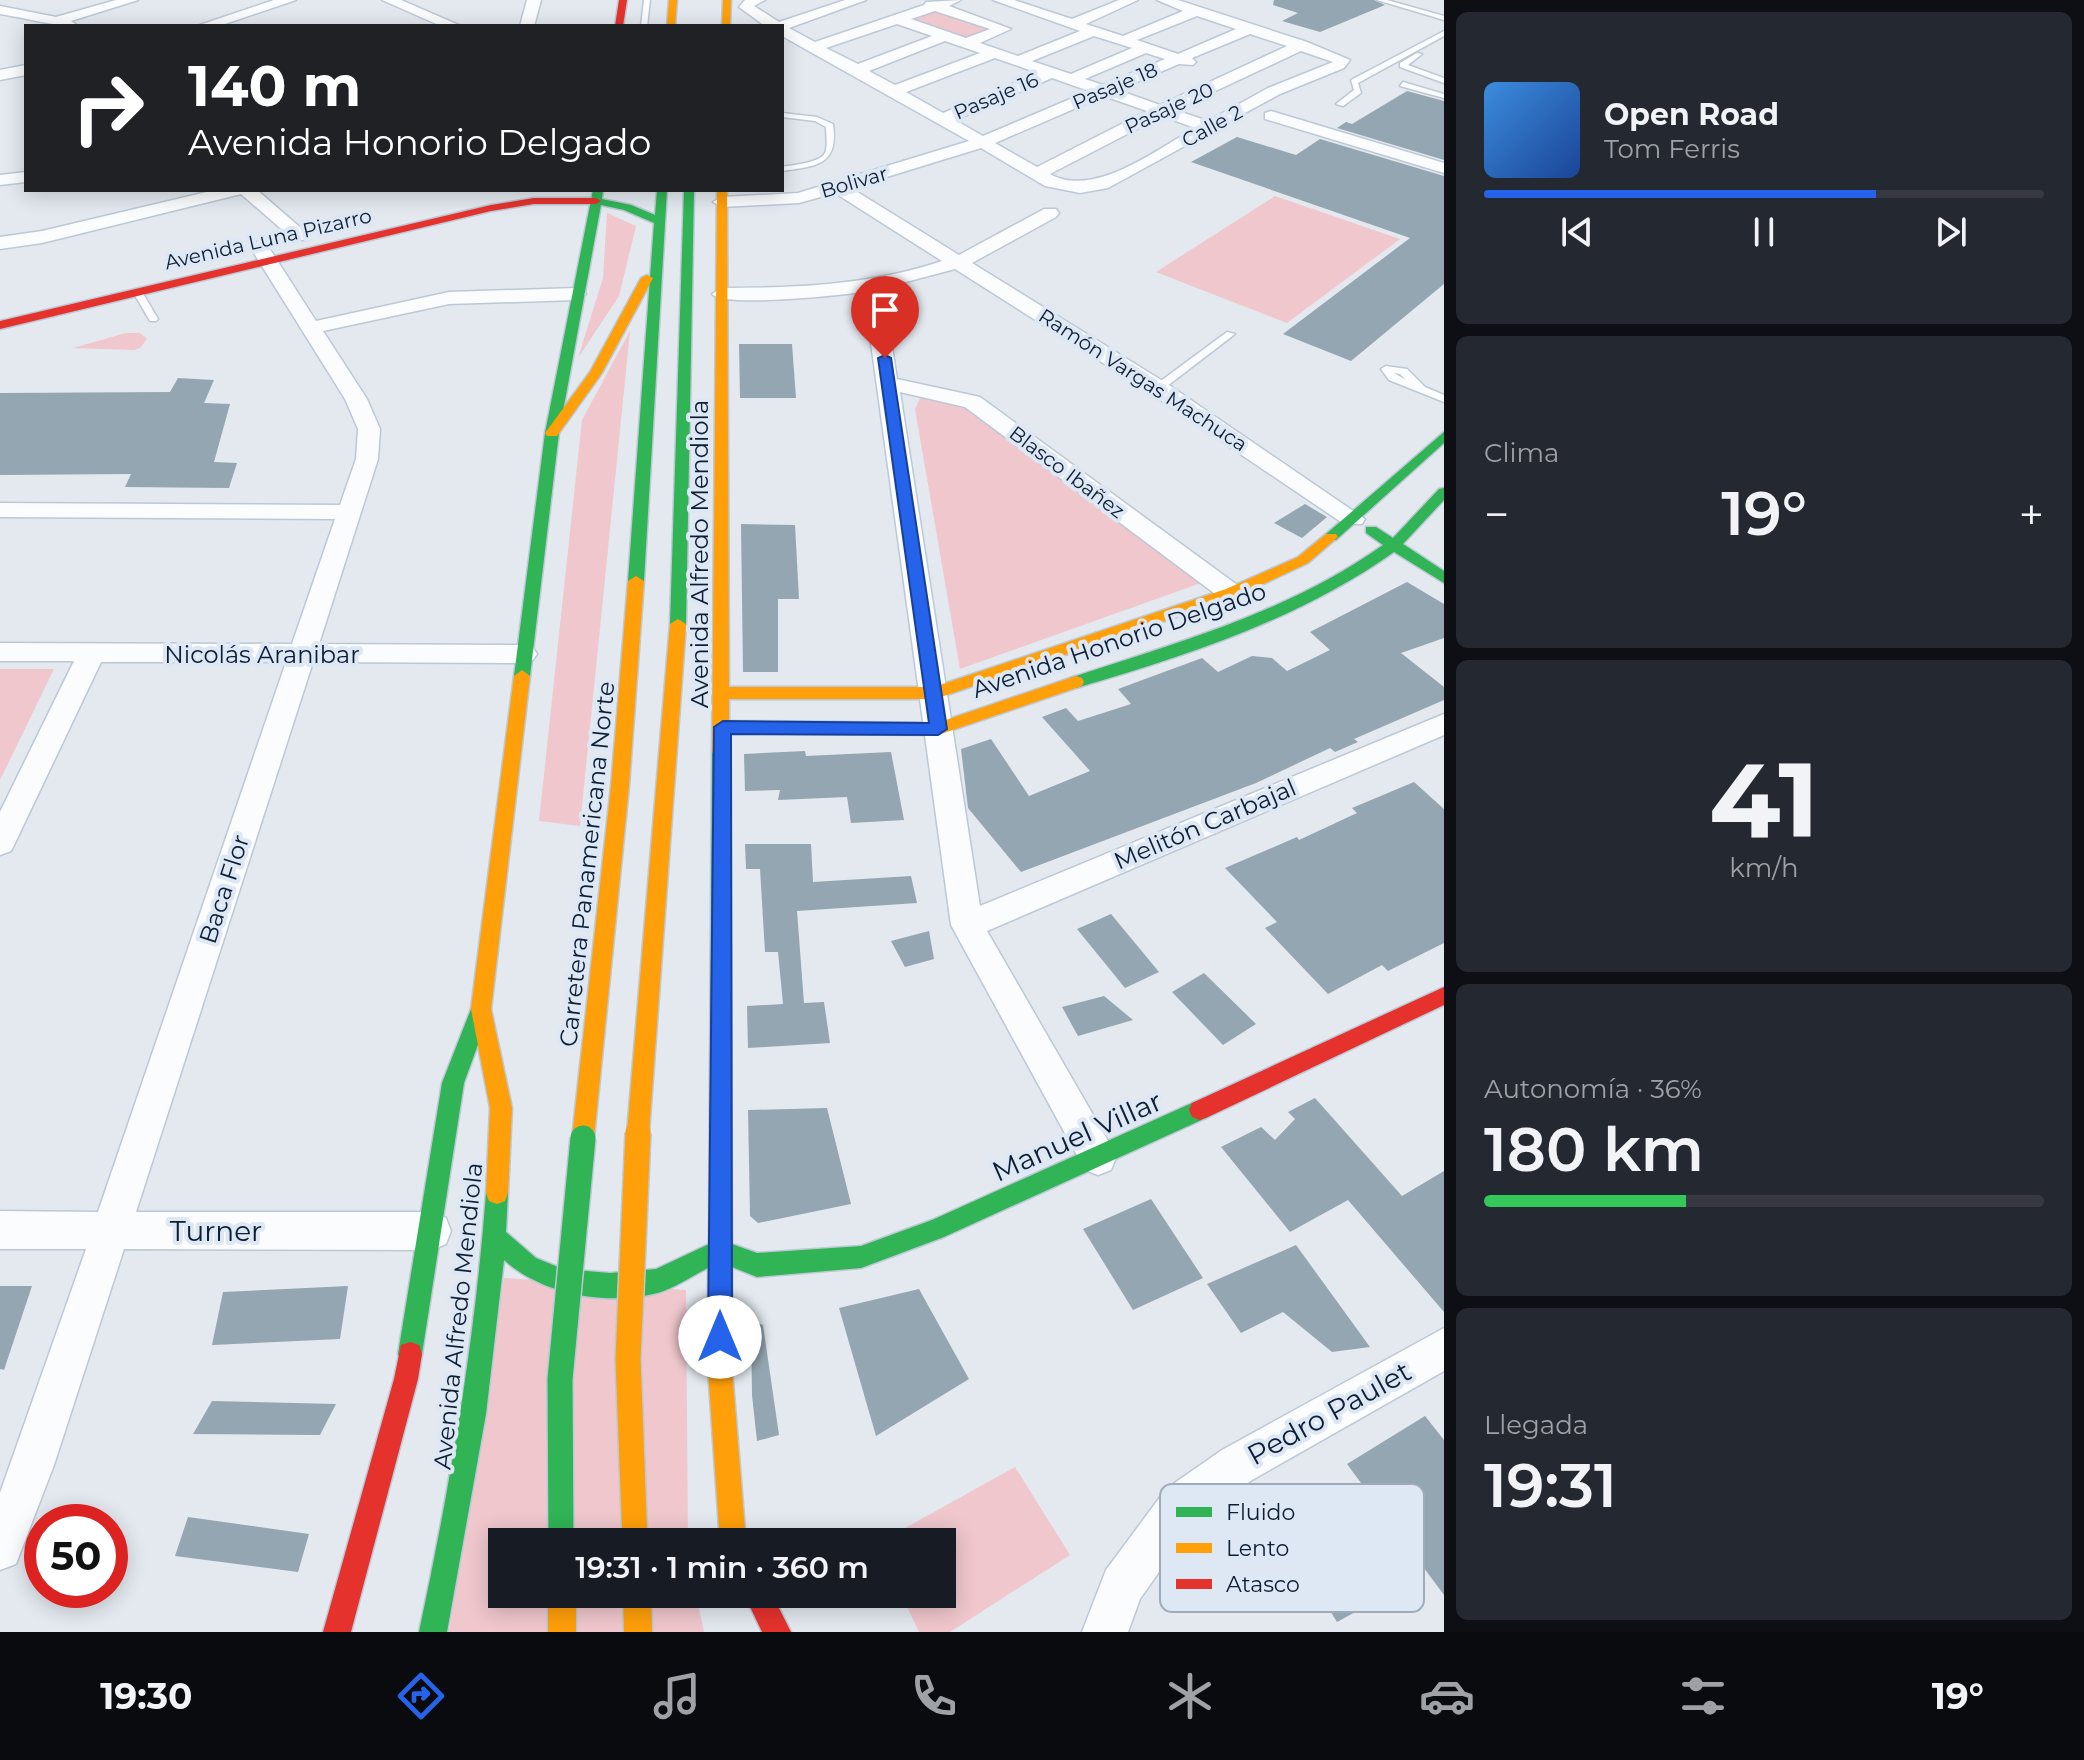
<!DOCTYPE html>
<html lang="es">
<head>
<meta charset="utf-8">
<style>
  :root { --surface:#171b24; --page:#242831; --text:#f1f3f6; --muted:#9ea1a6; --line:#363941; --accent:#2563eb }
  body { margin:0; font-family:Montserrat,sans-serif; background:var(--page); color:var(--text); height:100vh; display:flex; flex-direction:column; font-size:30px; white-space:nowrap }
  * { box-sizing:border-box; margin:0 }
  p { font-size:26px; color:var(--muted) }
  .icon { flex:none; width:44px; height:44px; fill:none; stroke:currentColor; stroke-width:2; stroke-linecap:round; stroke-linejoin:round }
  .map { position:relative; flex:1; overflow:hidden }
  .drawer { display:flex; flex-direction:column; gap:12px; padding:12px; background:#0d0f14; width:640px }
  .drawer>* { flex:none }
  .top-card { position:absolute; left:24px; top:24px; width:760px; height:168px; border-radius:0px; box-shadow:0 4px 20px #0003; background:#202124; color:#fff; overflow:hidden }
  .speed { position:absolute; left:24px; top:1504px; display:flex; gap:16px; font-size:40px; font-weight:700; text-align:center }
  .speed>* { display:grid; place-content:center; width:104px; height:104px; border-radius:50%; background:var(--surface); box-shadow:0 4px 20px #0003; line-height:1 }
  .speed .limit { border:12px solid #d22; background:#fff; color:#111 }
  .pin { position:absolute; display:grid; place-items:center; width:68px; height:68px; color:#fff; margin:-82px -34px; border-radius:50% 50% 50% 0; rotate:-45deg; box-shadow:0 0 8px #0007 }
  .pin .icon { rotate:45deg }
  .me { position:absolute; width:88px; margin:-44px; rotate:0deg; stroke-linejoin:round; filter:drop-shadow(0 0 6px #0008) }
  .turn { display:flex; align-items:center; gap:28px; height:168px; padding:0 32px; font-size:36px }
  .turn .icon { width:104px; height:104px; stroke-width:2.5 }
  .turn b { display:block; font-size:56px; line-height:68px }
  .big { font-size:60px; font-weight:600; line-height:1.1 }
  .drawer .tile { flex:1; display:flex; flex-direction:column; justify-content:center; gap:12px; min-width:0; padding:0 28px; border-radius:12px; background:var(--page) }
  .drawer .dial { align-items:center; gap:0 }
  .dial b { font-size:104px; line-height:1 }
  .song { display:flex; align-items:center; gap:24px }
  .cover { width:96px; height:96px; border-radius:12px; background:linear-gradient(135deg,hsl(210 70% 55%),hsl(220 70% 35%)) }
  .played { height:8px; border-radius:4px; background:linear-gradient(90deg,var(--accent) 70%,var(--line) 70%) }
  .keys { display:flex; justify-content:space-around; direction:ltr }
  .heat { display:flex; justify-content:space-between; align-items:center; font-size:44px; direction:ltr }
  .charge { height:12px; border-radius:6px; background:linear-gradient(90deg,#34c759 36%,var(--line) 0) }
  .trip { position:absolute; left:488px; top:1528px; width:468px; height:80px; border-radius:0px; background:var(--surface); box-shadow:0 4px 20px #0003; font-weight:600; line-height:80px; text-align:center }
  .dock { display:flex; height:128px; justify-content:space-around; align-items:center; background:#090b0e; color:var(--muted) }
  .dock .icon { width:56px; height:56px }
  .dock .current { color:var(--accent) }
  .dock b { font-size:36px; color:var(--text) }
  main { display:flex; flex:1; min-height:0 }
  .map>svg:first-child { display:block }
</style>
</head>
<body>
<main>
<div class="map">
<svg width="1444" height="1632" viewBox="0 0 1444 1632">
  <rect width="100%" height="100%" fill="#e3e9ef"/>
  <g fill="#efc7cd">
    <polygon points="935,10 989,29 962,40 908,20"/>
    <polygon points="1275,196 1400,239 1287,323 1156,272"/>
    <polygon points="607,213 636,226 619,296 578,358 603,278"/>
    <polygon points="630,331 580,826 539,821 582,420"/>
    <polygon points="126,333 140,333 147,339 140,348 134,350 73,348"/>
    <polygon points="922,394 964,408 1201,583 960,669 915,409"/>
    <polygon points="0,669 54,669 0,780"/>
    <polygon points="504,1278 686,1290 688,1542 502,1542 502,1594 696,1594 704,1632 449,1632"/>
    <polygon points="1015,1467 1070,1555 950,1632 919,1632 901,1594 942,1594 942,1542 880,1542"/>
  </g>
  <g fill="#94a6b1">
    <polygon points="1274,0 1374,0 1385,5 1320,32 1282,21 1298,13 1273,5"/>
    <polygon points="1407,91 1444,101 1444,160 1337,128 1346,122 1352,124"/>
    <polygon points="1237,137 1296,155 1320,139 1444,176 1444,284 1351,361 1283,334 1410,238 1191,162"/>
    <polygon points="739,344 792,344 796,398 740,398"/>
    <polygon points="178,378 214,380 204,403 230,404 214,462 237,463 229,488 125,487 131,474 0,475 0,393 170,392"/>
    <polygon points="1305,504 1327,517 1302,538 1274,523"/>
    <polygon points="741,524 795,525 799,599 778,599 778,672 743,672"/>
    <polygon points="1407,582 1444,604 1444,638 1401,653 1444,687 1444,700 1354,739 1358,742 1335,752 1330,748 1256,783 1021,872 968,808 961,749 991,739 1029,796 1090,771 1042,717 1066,708 1078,721 1131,704 1118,689 1202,658 1218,672 1252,656 1272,658 1287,671 1330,650 1310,632"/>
    <polygon points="805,751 806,756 891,752 904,820 851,823 847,797 778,800 780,790 745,791 744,754"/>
    <polygon points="1414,782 1444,809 1444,943 1388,971 1382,965 1328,994 1265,928 1277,922 1225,868 1297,837 1299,840 1357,813 1352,808"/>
    <polygon points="745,844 811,844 813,882 911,876 917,903 797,911 804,1003 824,1002 830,1043 748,1048 747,1006 783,1004 778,952 765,952 760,869 746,869"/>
    <polygon points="1111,914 1159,972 1125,988 1077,929"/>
    <polygon points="929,931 934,959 905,967 891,941"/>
    <polygon points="1204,973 1256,1024 1223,1045 1172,992"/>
    <polygon points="1104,996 1133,1020 1078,1036 1062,1007"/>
    <polygon points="1315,1098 1402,1196 1444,1171 1444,1312 1348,1200 1290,1232 1221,1147 1261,1127 1275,1140 1295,1119 1288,1112"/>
    <polygon points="827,1108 851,1204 758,1223 750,1216 748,1110"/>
    <polygon points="1151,1199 1203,1278 1133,1310 1083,1229"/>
    <polygon points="1296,1245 1370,1347 1332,1352 1283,1312 1241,1333 1207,1284"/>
    <polygon points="0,1286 32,1286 4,1370 0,1369"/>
    <polygon points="348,1286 340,1339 212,1345 223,1292"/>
    <polygon points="919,1289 969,1379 876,1436 839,1308"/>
    <polygon points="751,1321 763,1325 779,1435 757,1441 752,1395"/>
    <polygon points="212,1401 336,1404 320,1435 193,1434"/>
    <polygon points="1425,1416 1444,1440 1444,1595 1347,1464"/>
    <polygon points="1308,1493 1359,1570 1338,1582 1357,1611 1337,1622 1321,1596 1303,1607 1251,1525"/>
    <polygon points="188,1517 309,1534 298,1572 175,1556"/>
  </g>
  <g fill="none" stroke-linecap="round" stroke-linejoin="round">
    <defs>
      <g id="lane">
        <polygon points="644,0 650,0 647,26 641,26"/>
        <polygon points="1377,0 1387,0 1444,16 1444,20"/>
        <polygon points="1444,31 1444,36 1358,83 1361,93 1343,106 1336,104 1354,90 1351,80"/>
        <polygon points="1417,53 1422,54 1408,65 1444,78 1444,83 1400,67 1400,63"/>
        <polygon points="1403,82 1444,94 1444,98 1400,86"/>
        <path d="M782,113L817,117L833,124C839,166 816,166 782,171V167C792,165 820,163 825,153C828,147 826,134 826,127L815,121L782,117Z"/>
        <polygon points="135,290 141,290 158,319 156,321 150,321 133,292"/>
        <polygon points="1227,332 1235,334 1162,390 1154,390 1154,386"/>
        <path d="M1386,366L1407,369L1425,387L1444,395V402L1389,380L1381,369ZM1394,373L1400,374L1406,380Z"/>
      </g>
      <g id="street">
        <path d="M116,0H138L71,21L78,26C52,26 26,18 0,14V6L56,17Z"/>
        <polygon points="274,0 296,0 219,26 197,26"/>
        <polygon points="382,0 401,0 461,26 441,26"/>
        <polygon points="527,0 541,0 534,26 520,26"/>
        <path d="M765,0L754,6L779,22L845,0H866L789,28L815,42L924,5L926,2L961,0L949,6L1011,29L980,43L1018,56L1080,31L993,0H1014L1072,19L1119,0H1138L1086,24L1123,36L1183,11L1157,0H1178L1307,42L1350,60L1344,68L1280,94L1108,188L1080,193L1045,186L981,148L851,188L959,255L1044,209H1056L1059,213L1056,217L972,263L1166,383L1365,519L1362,524H1344L1150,393L955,269L883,288L897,379L980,397L1240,587L1244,593L1240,599L1231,601L1222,599L965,407L900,392L980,906L1444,714V735L987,931L1111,1146L1116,1158L1111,1170L1098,1175L1085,1170L951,925L864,292C840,295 725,308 712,294L722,288C796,288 871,285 942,261L835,193L799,203L722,207L713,202L722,197L798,193L969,141L782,36V26H765L739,7L745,0ZM935,11L990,29L966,38L911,19ZM1197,16L1236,29L1178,54L1137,40ZM897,24L932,36L858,64L826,48ZM1250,34L1287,46L1160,105L1118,90L1179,64L1193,65L1196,62L1192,58ZM1094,36L1132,48L1071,74L1032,61ZM945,41L980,53L895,85L869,71ZM1301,51L1333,62L1268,88L1208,121L1175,110ZM1146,53L1165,59L1103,85L1085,79ZM995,58L1038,73L943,113L906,92ZM1052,78L1089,91L983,136L955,120ZM1104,96L1147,111L1037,167L995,143ZM1162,116L1195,128C1157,149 1094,199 1050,174Z"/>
        <polygon points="26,65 26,75 0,80 0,70"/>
        <polygon points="1271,111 1444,163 1444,173 1265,119 1265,113"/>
        <polygon points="26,172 26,182 0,185 0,175"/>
        <polygon points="215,190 257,190 310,236 308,240 294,240 241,194 42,243 0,249 0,237 42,231"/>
        <polygon points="259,241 266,243 316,321 449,292 576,288 586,294 576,300 449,304 323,331 367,399 380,429 378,459 319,644 524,645 533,648 537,654 533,660 524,663 313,662 136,1212 432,1212 446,1218 451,1231 446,1244 432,1250 124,1249 54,1465 16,1564 0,1570 0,1493 86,1249 0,1249 0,1211 98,1212 286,662 101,662 15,843 11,851 0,855 0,812 74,661 0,661 0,643 292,644 335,519 0,517 0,503 340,505 356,459 358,429 345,399 250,247"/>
        <polygon points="1444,1328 1444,1371 1252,1480 1196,1519 1140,1599 1128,1632 1082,1632 1106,1570 1166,1489 1222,1450"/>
      </g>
      <g id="fast">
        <polygon points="593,190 603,190 602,199 631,205 655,215 657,190 667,190 644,581 636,586 628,581 654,223 624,210 601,205 559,433 530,676 522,682 514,676 545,433"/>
        <polygon points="684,190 694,190 686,624 678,629 670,624"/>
        <polygon points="1444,432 1444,443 1336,540 1326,540 1326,534"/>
        <path d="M1444,488V500L1403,544L1444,571V583L1394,552C1300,619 1186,656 1076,688L1068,682L1070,678C1179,642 1289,612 1383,545L1366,533V527H1376L1393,538L1439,489Z"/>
        <path d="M721,746L730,752L732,1244L757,1253L861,1246L932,1220L1192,1103L1200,1100L1208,1103L1211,1110L1208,1117L944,1237L861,1268L757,1277L732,1267V1369L729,1378L720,1381L711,1378L708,1369V1268C692,1276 675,1288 658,1293C606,1306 543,1295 504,1260L486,1414L447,1632H419C450,1487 475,1341 486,1193L489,1185L497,1182L505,1185L508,1193L506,1232L536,1258L563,1269L610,1273L656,1269L709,1244L712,752Z"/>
        <polygon points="481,1000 488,1003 491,1009 464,1083 422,1354 419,1363 410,1366 401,1363 398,1354 442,1083 471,1009 474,1003"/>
      </g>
      <g id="slow">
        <polygon points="669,0 677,0 675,26 667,26"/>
        <polygon points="723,0 731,0 730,26 722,26"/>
        <polygon points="717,190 727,190 729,687 934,687 1226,589 1298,557 1326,534 1336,534 1338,537 1308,563 1236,597 935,699 729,699 729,721 937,723 1076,676 1082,678 1084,682 1082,686 938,735 730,733 727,756 715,756 712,752"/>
        <polygon points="647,275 653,278 602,373 557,436 547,436 545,433 590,372 641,278"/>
        <polygon points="636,576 644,581 629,786 594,1138 591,1145 583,1148 575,1145 572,1138 611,786 628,581"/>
        <polygon points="678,619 686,624 649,1133 646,1140 638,1143 630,1140 627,1133 670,624"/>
        <polygon points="522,670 530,676 491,1009 512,1108 508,1193 505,1201 497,1204 489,1201 486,1193 490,1108 471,1009 514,676"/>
        <polygon points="720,1357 729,1360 732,1369 746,1542 720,1542 708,1369 711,1360"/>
        <rect x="548" y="1594" width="28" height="38"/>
        <polygon points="623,1594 651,1594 652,1632 624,1632"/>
      </g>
      <g id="jam">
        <polygon points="619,0 627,0 623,26 615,26"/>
        <polygon points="534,198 596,198 601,201 596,204 534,204 491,211 0,329 0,321 491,205"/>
        <polygon points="1444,987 1444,1005 1208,1117 1200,1120 1192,1117 1189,1110 1192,1103"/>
        <polygon points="410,1342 419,1345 422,1354 418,1379 351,1632 323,1632 394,1379 401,1345"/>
        <polygon points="744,1594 772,1594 791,1632 762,1632"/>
      </g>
    </defs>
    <use href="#lane" stroke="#bcc8d6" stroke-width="3"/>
    <use href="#street" stroke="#bcc8d6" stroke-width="3"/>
    <use href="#fast" stroke="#bcc8d6" stroke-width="3"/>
    <use href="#slow" stroke="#bcc8d6" stroke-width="3"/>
    <use href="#jam" stroke="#bcc8d6" stroke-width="3"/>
    <use href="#lane" fill="#fbfcfd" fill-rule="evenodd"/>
    <use href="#street" fill="#fbfcfd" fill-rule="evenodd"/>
    <use href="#fast" fill="#30b455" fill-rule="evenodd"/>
    <use href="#slow" fill="#ff9f0a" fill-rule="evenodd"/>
    <use href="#jam" fill="#e5322d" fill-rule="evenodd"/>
    <defs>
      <polyline id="fast-bridge" points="561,1542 560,1379 583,1138"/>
      <polyline id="slow-bridge" points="635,1542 628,1359 638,1133"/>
    </defs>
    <use href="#fast-bridge" stroke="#bcc8d6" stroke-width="28" stroke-linecap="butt"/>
    <use href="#slow-bridge" stroke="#bcc8d6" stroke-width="28" stroke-linecap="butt"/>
    <use href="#fast-bridge" stroke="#30b455" stroke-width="25"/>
    <use href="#slow-bridge" stroke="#ff9f0a" stroke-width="25"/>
  </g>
  <polygon fill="#2563eb" stroke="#184099" stroke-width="2" points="885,355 891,358 947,729 938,735 731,734 732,1337 728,1346 720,1349 711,1346 708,1337 714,727 723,721 929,723 878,358"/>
  <g text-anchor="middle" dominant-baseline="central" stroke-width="8" stroke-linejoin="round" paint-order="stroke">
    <g font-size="20" fill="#0c1e35" stroke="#dee8f4">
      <text transform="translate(1115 86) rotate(-23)">Pasaje 18</text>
      <text transform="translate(996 96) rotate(-23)">Pasaje 16</text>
      <text transform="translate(1169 108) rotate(-25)">Pasaje 20</text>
      <text transform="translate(1212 126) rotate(-29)">Calle 2</text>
      <text transform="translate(854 182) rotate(-16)">Bolivar</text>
      <text transform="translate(268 239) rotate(-13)">Avenida Luna Pizarro</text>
      <text transform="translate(1143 380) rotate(33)">Ramón Vargas Machuca</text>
      <text transform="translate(1067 472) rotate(37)">Blasco Ibañez</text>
    </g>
    <g font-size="24" fill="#0c1e35" stroke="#dee8f4">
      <text transform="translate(699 554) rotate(-90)">Avenida Alfredo Mendiola</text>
      <text transform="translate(1119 640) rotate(-19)">Avenida Honorio Delgado</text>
      <text x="262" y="654">Nicolás Aranibar</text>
      <text transform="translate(1205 824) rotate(-23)">Melitón Carbajal</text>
      <text transform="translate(587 864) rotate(-84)">Carretera Panamericana Norte</text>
      <text transform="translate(224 889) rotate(-72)">Baca Flor</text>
      <text transform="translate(458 1316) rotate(-84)">Avenida Alfredo Mendiola</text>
    </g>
    <g font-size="28" fill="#0c1e35" stroke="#dee8f4">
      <text transform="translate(1077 1136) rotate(-24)">Manuel Villar</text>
      <text x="216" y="1231">Turner</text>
      <text transform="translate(1329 1413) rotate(-29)">Pedro Paulet</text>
    </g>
  </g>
  <rect x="1160" y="1484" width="264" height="128" rx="12" fill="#dee8f4" stroke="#9fabbb" stroke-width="2"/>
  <rect x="1176" y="1507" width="36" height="10" fill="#30b455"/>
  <rect x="1176" y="1543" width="36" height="10" fill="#ff9f0a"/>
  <rect x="1176" y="1579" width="36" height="10" fill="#e5322d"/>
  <g font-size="22" fill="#0c1e35">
    <text x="1226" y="1520">Fluido</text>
    <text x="1226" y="1556">Lento</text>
    <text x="1226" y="1592">Atasco</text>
  </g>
</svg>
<div class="speed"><div class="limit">50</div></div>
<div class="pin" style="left:885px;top:358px;background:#d93025"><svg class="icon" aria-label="arrive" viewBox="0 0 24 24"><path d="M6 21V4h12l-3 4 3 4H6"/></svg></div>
<svg class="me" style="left:720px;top:1337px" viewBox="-20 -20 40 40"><circle r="19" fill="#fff"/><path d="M0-13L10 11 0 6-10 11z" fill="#2563eb"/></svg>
<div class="trip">19:31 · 1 min · 360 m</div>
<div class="top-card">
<div class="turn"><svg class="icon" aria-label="right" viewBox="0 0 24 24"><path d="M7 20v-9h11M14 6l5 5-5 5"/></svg><div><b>140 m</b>Avenida Honorio Delgado</div></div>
</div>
</div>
<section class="drawer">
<div class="tile">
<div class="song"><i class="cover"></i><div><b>Open Road</b><p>Tom Ferris</p></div></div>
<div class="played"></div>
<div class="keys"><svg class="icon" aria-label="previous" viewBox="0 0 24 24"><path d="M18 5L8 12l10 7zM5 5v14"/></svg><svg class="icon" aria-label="pause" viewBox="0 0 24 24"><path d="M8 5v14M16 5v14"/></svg><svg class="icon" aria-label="next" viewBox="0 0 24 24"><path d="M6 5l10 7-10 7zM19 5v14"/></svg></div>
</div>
<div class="tile"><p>Clima</p>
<div class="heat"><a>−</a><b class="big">19°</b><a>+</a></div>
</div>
<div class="tile dial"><b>41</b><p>km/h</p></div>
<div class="tile"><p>Autonomía · 36%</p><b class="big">180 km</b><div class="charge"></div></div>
<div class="tile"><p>Llegada</p><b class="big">19:31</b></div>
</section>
</main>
<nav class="dock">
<b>19:30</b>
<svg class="icon current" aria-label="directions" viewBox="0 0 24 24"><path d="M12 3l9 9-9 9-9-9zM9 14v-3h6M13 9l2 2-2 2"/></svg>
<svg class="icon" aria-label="music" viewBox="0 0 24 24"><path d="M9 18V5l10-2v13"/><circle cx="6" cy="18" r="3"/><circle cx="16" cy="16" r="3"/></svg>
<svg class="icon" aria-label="phone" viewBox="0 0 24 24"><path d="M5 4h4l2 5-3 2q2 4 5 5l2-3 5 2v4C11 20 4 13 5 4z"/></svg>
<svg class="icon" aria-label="climate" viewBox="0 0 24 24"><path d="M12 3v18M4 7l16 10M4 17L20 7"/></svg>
<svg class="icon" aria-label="car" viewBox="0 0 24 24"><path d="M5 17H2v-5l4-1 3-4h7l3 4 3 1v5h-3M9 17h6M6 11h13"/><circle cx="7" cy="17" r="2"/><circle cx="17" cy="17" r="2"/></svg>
<svg class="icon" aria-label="filters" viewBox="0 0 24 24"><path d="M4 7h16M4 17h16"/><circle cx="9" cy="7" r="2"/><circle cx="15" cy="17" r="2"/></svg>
<b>19°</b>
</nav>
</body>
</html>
